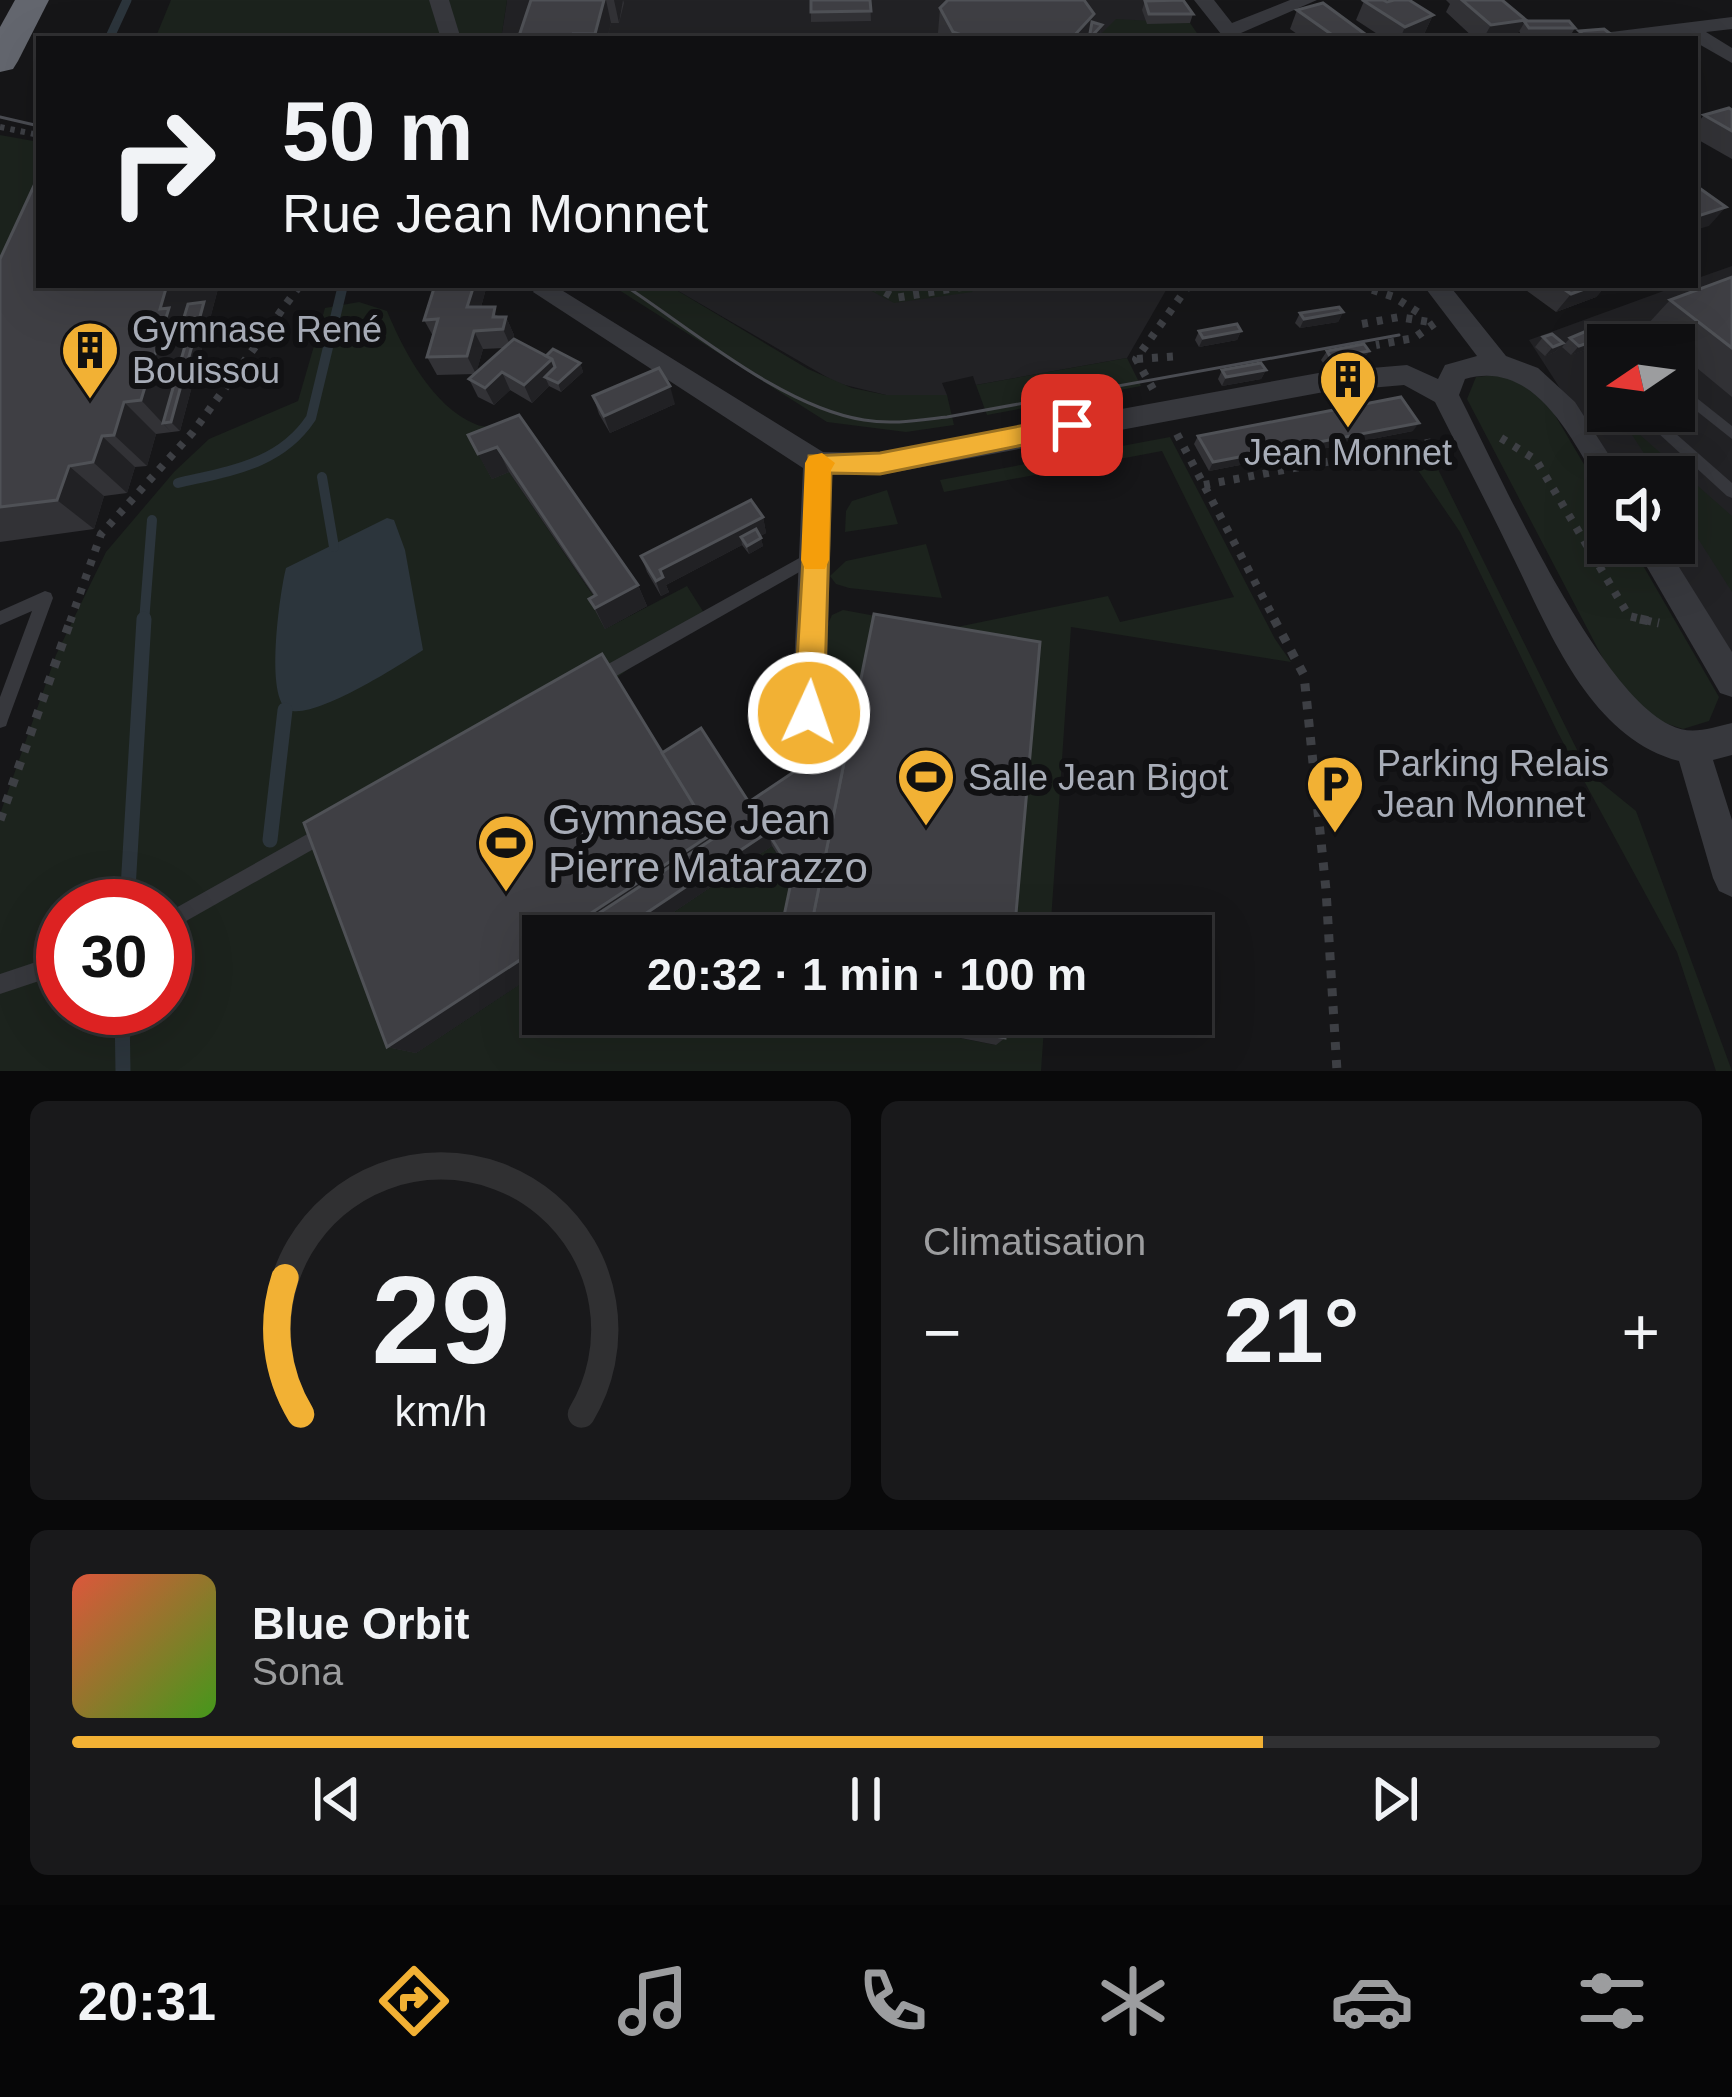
<!DOCTYPE html>
<html lang="fr">
<head>
<meta charset="utf-8">
<style>
  :root { --surface:#101012; --page:#19191b; --text:#f1f3f6; --muted:#9c9d9f; --line:#303032; --accent:#f2b134 }
  body { margin:0; font-family:Helvetica,sans-serif; background:var(--page); color:var(--text); height:100vh; display:flex; flex-direction:column; font-size:45px; white-space:nowrap }
  * { box-sizing:border-box; margin:0 }
  p { font-size:39px; color:var(--muted) }
  .icon { flex:none; width:66px; height:66px; fill:none; stroke:currentColor; stroke-width:2; stroke-linecap:round; stroke-linejoin:round }
  .map { position:relative; height:1071px; overflow:hidden }
  .sheet { display:flex; flex-direction:column; gap:30px; padding:30px; background:#09090a; flex:1 }
  .sheet>* { flex:none }
  .hud { position:absolute; left:36px; top:36px; width:1662px; height:252px; border-radius:0px; box-shadow:0 12px 48px #0002,0 0 0 3px var(--line); background:#101012; color:var(--text); overflow:hidden }
  .needle { width:78px; rotate:257deg }
  .buttons { position:absolute; left:1587px; top:324px; display:grid; gap:24px }
  .buttons a { display:grid; place-items:center; width:108px; height:108px; border-radius:0px; background:var(--surface); box-shadow:0 12px 48px #0002,0 0 0 3px var(--line); font-size:60px }
  .speed { position:absolute; left:36px; top:879px; display:flex; gap:24px; font-size:60px; font-weight:700; text-align:center }
  .speed>* { display:grid; place-content:center; width:156px; height:156px; border-radius:50%; background:var(--surface); box-shadow:0 12px 48px #0002,0 0 0 3px var(--line); line-height:1 }
  .speed .limit { border:18px solid #d22; background:#fff; color:#111 }
  .pin { position:absolute; display:grid; place-items:center; width:102px; height:102px; color:#fff; margin:-51px; border-radius:24px; box-shadow:0 6px 18px #0006 }
  .me { position:absolute; width:132px; margin:-66px; rotate:3deg; stroke-linejoin:round; filter:drop-shadow(0 0 9px #0008) }
  .turn { display:flex; align-items:center; gap:42px; height:252px; padding:0 48px; font-size:54px }
  .turn .icon { width:156px; height:156px; stroke-width:2.5 }
  .turn b { display:block; font-size:84px; line-height:102px }
  .big { font-size:90px; font-weight:800; line-height:1.1 }
  .sheet .card { flex:1; display:flex; flex-direction:column; justify-content:center; gap:18px; min-width:0; padding:0 42px; border-radius:18px; background:var(--page) }
  .sheet .dial { align-items:center; gap:0 }
  .dial svg { height:312px; overflow:visible; fill:none; stroke:var(--line); stroke-width:7; stroke-linecap:round; text-anchor:middle }
  .dial text { fill:var(--text); stroke:none }
  .song { display:flex; align-items:center; gap:36px }
  .cover { width:144px; height:144px; border-radius:18px; background:linear-gradient(135deg,hsl(10 70% 55%),hsl(100 70% 35%)) }
  .played { height:12px; border-radius:6px; background:linear-gradient(90deg,var(--accent) 75%,var(--line) 75%) }
  .keys { display:flex; justify-content:space-around; direction:ltr }
  .heat { display:flex; justify-content:space-between; align-items:center; font-size:66px; direction:ltr }
  .sheet .tiles { flex:1; display:grid; gap:30px; grid-template-columns:1fr 1fr }
  .card:last-child { grid-column:span 2 }
  .trip { position:absolute; left:522px; top:915px; width:690px; height:120px; border-radius:0px; background:var(--surface); box-shadow:0 12px 48px #0002,0 0 0 3px var(--line); font-weight:800; line-height:120px; text-align:center }
  .tab-bar { display:flex; height:192px; justify-content:space-around; align-items:center; background:#060607; color:var(--muted) }
  .tab-bar .icon { width:84px; height:84px }
  .tab-bar .active { color:var(--accent) }
  .tab-bar b { font-size:54px; color:var(--text) }
  .map>svg:first-child { display:block }
</style>
</head>
<body>
<div class="map">
<svg width="1732" height="1071" viewBox="0 0 1732 1071">
  <rect width="100%" height="100%" fill="#161618"/>
  <g fill="#222225" fill-rule="evenodd">
    <polygon points="507,0 1168,0 1201,39 501,39"/>
    <path d="M1732,266V654L1660,543H1674V477H1617L1529,340L1680,285H1695V279ZM1608,345H1674V411H1608Z"/>
    <polygon points="668,285 1169,285 1127,358 976,385 973,376 942,383 947,395 926,396 886,395 837,383"/>
  </g>
  <g fill="#1c231d" fill-rule="evenodd">
    <polygon points="171,0 507,0 501,39 155,39"/>
    <polygon points="1116,19 1190,23 1201,39 1096,39"/>
    <polygon points="0,135 39,142 39,246 0,333"/>
    <polygon points="611,285 668,285 808,369 852,388 886,395 947,395 954,425 906,432 827,422"/>
    <polygon points="860,285 976,285 972,292 894,303"/>
    <path d="M359,302L387,311C403,350 433,407 475,424C486,429 501,426 513,426L509,472L607,616L605,629L687,586L704,613L615,679L416,1053L541,970L543,1014H840L995,1045L999,1014H1045L1041,1071H0V814L56,655L106,552L174,472L209,439L298,401L325,308ZM63,906H165V1008H63Z"/>
    <polygon points="1127,358 1141,386 987,415 976,385"/>
    <polygon points="1496,375 1512,377 1549,405 1608,505 1608,543 1630,543 1719,697 1709,721 1683,729 1659,721 1644,713 1609,670 1467,399 1476,377"/>
    <polygon points="1622,419 1732,516 1732,592 1674,501 1674,477 1659,477"/>
    <polygon points="1170,437 1275,639 1291,662 1071,627 1050,936 1006,936 857,725 830,722 827,626 832,615 843,610 947,629 1108,596 1120,622 1234,597 1162,451 944,492 940,480"/>
    <polygon points="1430,453 1588,772 1636,811 1732,1071 1716,1071 1677,952 1558,733 1460,532 1409,457"/>
    <polygon points="887,490 898,524 845,532 846,511 852,501"/>
    <polygon points="926,544 942,598 849,588 836,584 830,576 846,561"/>
    <polygon points="772,846 795,882 815,936 638,936"/>
  </g>
  <path fill="#2c353c" d="M387,518L394,520L405,550L423,650C400,665 314,720 289,710C264,701 280,591 286,568Z"/>
  <g fill="none" stroke-linecap="round" stroke-linejoin="round">
    <polyline stroke="#2c353c" stroke-width="9" points="109,39 127,0"/>
    <g stroke="#2c353c" stroke-width="10">
      <polyline points="322,477 334,547"/>
      <path d="M178,483C229,471 280,465 311,418L343,285"/>
      <polyline points="144,622 152,520"/>
    </g>
    <g stroke="#2c353c" stroke-width="15">
      <polyline points="270,840 285,710"/>
      <polyline points="127,906 144,619"/>
      <polyline points="122,1008 123,1071"/>
    </g>
    <polyline stroke="#3d3f44" stroke-width="6" stroke-dasharray="4.5 6" stroke-linecap="butt" points="0,127 39,135"/>
    <g stroke="#3d3f44" stroke-width="8" stroke-dasharray="6 9" stroke-linecap="butt">
      <polyline points="872,285 895,298 974,285"/>
      <polyline points="1358,285 1394,297 1419,313"/>
      <polyline points="1362,324 1399,317 1435,323 1414,338 1376,345"/>
      <polyline points="1137,359 1181,356"/>
      <polyline points="1153,389 1136,359 1189,285"/>
      <polyline points="1177,434 1276,622"/>
      <polyline points="1501,438 1536,460 1629,616 1653,622"/>
      <polyline points="1204,485 1438,441"/>
      <polyline points="70,622 101,534 193,432 300,285"/>
    </g>
    <g stroke="#3d3f44" stroke-width="9" stroke-dasharray="8 10" stroke-linecap="butt">
      <polyline points="1274,619 1304,675 1326,890 1337,1071"/>
      <polyline points="1640,619 1659,623"/>
      <polyline points="0,820 71,619"/>
    </g>
    <g fill="#37383d" fill-rule="evenodd">
      <polygon points="1674,380 1732,426 1732,439 1674,393"/>
      <polygon points="1634,411 1650,411 1732,483 1732,498 1727,496"/>
      <polygon points="812,551 817,552 820,557 817,562 604,683 598,686 592,683 590,678 592,673"/>
      <polygon points="45,591 51,593 53,598 8,720 6,726 0,728 0,697 32,611 0,625 0,611"/>
      <polygon points="327,823 333,826 336,832 333,838 165,933 165,914"/>
      <polygon points="63,953 63,973 0,994 0,974"/>
    </g>
    <g fill="#37383d" fill-rule="evenodd">
      <polygon points="429,0 449,0 461,39 441,39"/>
      <polygon points="1194,0 1214,0 1232,23 1290,0 1317,0 1241,33 1245,39 1225,39"/>
      <polygon points="1732,17 1732,29 1706,32 1732,48 1732,63 1683,35 1593,39 1603,33"/>
      <path d="M1423,285H1449L1506,356L1538,368L1575,402L1623,477H1608V488L1599,485C1570,435 1533,359 1465,379L1459,395C1499,473 1596,690 1670,725C1691,736 1710,728 1732,723V755L1713,760L1732,820V897L1719,891L1713,878L1679,761C1588,737 1548,627 1510,551C1486,501 1460,452 1435,402L1404,385L1324,392L880,475H832L826,713L821,724L809,729L797,724L792,713L803,468L533,292L537,286H555L823,452L880,453L1324,372L1407,365L1438,379L1445,365L1477,356Z"/>
      <polygon points="1633,543 1664,543 1732,652 1732,697 1720,693"/>
    </g>
    <polygon fill="#63666e" fill-rule="evenodd" points="15,0 49,0 18,61 13,69 0,72 0,27"/>
    <g stroke="#4a4c52" stroke-width="3">
      <polyline points="0,117 39,126"/>
      <path d="M624,285C693,330 782,407 864,420C892,425 920,420 947,417L1399,335"/>
    </g>
  </g>
  <g fill="#323236" fill-rule="evenodd">
    <polygon points="531,0 623,0 624,3 619,23 611,23 607,39 518,39"/>
    <polygon points="811,0 870,0 871,21 811,22"/>
    <polygon points="1446,0 1502,0 1525,21 1575,28 1569,38 1523,38 1519,31 1515,38 1475,39 1446,12 1450,4"/>
    <polygon points="1145,1 1193,14 1190,23 1147,24 1142,10"/>
    <polygon points="1364,1 1387,2 1433,15 1424,34 1412,39 1385,39 1356,20"/>
    <polygon points="940,8 1094,14 1092,22 1102,25 1100,34 1096,39 932,39 938,33"/>
    <polygon points="1297,10 1363,39 1304,39 1290,29"/>
    <polygon points="1732,110 1732,159 1695,138 1695,126 1704,115"/>
    <polygon points="0,259 219,285 180,431 156,434 147,466 135,467 127,493 104,496 94,529 0,542"/>
    <polygon points="1732,277 1732,397 1674,349 1674,345 1669,345 1646,326 1670,300"/>
    <path d="M435,285H487L481,307L500,317H506L514,335L512,341L546,356L580,363L583,372L561,392L549,386L532,403L510,390L494,405L478,397L469,379L475,374L437,375L427,357L433,336L424,320ZM504,348L476,373L483,349Z"/>
    <polygon points="1519,285 1600,285 1604,288 1596,297 1556,312"/>
    <polygon points="1343,312 1338,322 1300,328 1295,323 1300,313"/>
    <polygon points="1199,331 1241,331 1237,340 1199,347 1195,340"/>
    <polygon points="1543,337 1563,343 1555,352 1545,356 1535,347"/>
    <polygon points="1570,338 1585,350 1571,355 1562,347"/>
    <polygon points="1327,351 1369,351 1363,360 1326,367 1321,360"/>
    <polygon points="1222,370 1266,370 1261,379 1222,386 1218,379"/>
    <polygon points="593,396 675,404 610,433 599,414"/>
    <polygon points="519,415 638,585 647,606 605,629 589,599 594,596 509,472 492,479 468,435"/>
    <polygon points="1413,431 1209,471 1194,444 1198,436"/>
    <polygon points="763,517 766,533 760,536 763,546 749,554 742,545 666,585 669,592 661,596 647,572 641,556"/>
    <polygon points="829,709 810,929 786,924 784,916 792,877 772,846 638,936 543,936 543,989 537,986 532,976 416,1053 387,1047 662,753 749,802 819,755"/>
    <polygon points="840,1014 1007,1014 1005,1038 996,1045"/>
  </g>
  <g fill="#212124">
    <polygon points="604,0 606,0 611,23 607,39 596,39 595,34"/>
    <polygon points="614,0 623,0 619,23"/>
    <polygon points="1094,14 1089,39 1102,25 1100,34 1096,39 1071,39"/>
    <polygon points="1433,15 1424,34 1412,39 1400,39 1405,27"/>
    <polygon points="1526,20 1515,38 1483,39 1491,25"/>
    <polygon points="1726,207 1709,226 1695,230 1695,217"/>
    <polygon points="167,285 219,285 180,431 171,422 163,423 171,432 141,400 160,309"/>
    <polygon points="474,285 487,285 476,325 467,307"/>
    <polygon points="1595,285 1604,288 1596,297 1556,312 1571,294"/>
    <polygon points="1343,312 1338,322 1300,328 1304,319"/>
    <polygon points="506,317 514,335 511,347 503,329"/>
    <polygon points="474,331 483,349 476,374 467,356"/>
    <polygon points="1241,331 1237,340 1199,347 1203,338"/>
    <polygon points="1594,341 1585,350 1571,355 1579,346"/>
    <polygon points="1563,343 1555,352 1545,356 1553,347"/>
    <polygon points="1369,351 1363,360 1326,367 1331,358"/>
    <polygon points="552,359 559,376 545,377 549,386 532,403 524,385"/>
    <polygon points="580,363 583,372 561,392 558,383"/>
    <polygon points="1266,370 1261,379 1222,386 1226,377"/>
    <polygon points="502,372 510,390 494,405 485,388"/>
    <polygon points="670,386 675,404 610,433 604,416"/>
    <polygon points="124,402 156,434 147,466 114,435"/>
    <polygon points="1419,423 1413,431 1209,471 1213,462"/>
    <polygon points="102,436 135,467 127,493 93,462"/>
    <polygon points="497,447 509,472 492,479 478,454"/>
    <polygon points="69,466 104,496 94,529 57,500"/>
    <polygon points="763,517 766,533 745,543 741,537 742,545 666,585 669,592 661,596 656,581 660,570"/>
    <polygon points="761,538 763,546 749,554 747,546"/>
    <polygon points="638,585 647,606 605,629 595,608"/>
    <polygon points="768,832 772,846 638,936 612,936"/>
    <polygon points="712,834 720,852 593,936 556,936"/>
    <polygon points="543,945 543,969 416,1053 387,1047"/>
  </g>
  <g fill="#3f3f44" stroke="#4f5156" stroke-width="3">
    <polygon points="531,0 604,0 595,34 573,34 571,39 518,39"/>
    <polygon points="811,0 870,0 871,11 811,12"/>
    <polygon points="948,0 1084,0 1094,14 1071,39 973,39 953,32 940,8"/>
    <polygon points="1183,0 1193,14 1149,14 1145,1"/>
    <polygon points="1367,0 1383,0 1387,2 1394,0 1409,0 1433,15 1405,27 1364,1"/>
    <polygon points="1462,0 1502,0 1526,20 1491,25"/>
    <polygon points="1323,3 1365,34 1348,39 1338,39 1297,10"/>
    <polygon points="1524,21 1569,21 1575,28 1529,28"/>
    <polygon points="1092,22 1102,25 1089,39"/>
    <polygon points="1604,29 1617,39 1587,39 1579,31"/>
    <polygon points="1729,108 1732,110 1732,131 1704,115"/>
    <polygon points="39,175 39,285 167,285 160,309 169,308 141,400 124,402 114,435 102,436 93,462 69,466 57,500 0,507 0,259"/>
    <polygon points="1695,185 1726,207 1695,217"/>
    <polygon points="1732,277 1732,348 1670,300"/>
    <polygon points="435,285 474,285 467,307 495,307 493,317 506,317 503,329 474,331 467,356 427,357 438,319 424,320"/>
    <polygon points="1558,285 1595,285 1571,294"/>
    <polygon points="204,302 171,422 163,423 189,332 182,324 188,304"/>
    <polygon points="1339,307 1343,312 1304,319 1300,313"/>
    <polygon points="1237,324 1241,331 1203,338 1199,331"/>
    <polygon points="1584,332 1594,341 1579,346 1570,338"/>
    <polygon points="1552,334 1563,343 1553,347 1543,337"/>
    <polygon points="514,339 552,359 524,385 502,372 485,388 469,379"/>
    <polygon points="1364,344 1369,351 1331,358 1327,351"/>
    <polygon points="553,349 580,363 558,383 545,377 555,367 552,359 546,356"/>
    <polygon points="1261,363 1266,370 1226,377 1222,370"/>
    <polygon points="659,368 670,386 604,416 593,396"/>
    <polygon points="1401,397 1419,423 1213,462 1198,436"/>
    <polygon points="519,415 638,585 595,608 589,599 596,595 497,447 478,454 468,435"/>
    <polygon points="751,500 763,517 660,570 663,577 656,581 641,556"/>
    <polygon points="756,529 761,538 747,546 741,537"/>
    <polygon points="874,614 1040,642 1014,936 809,936"/>
    <polygon points="602,654 712,834 556,936 543,936 543,945 387,1047 304,823"/>
    <polygon points="829,709 854,713 812,922 784,916 793,873 749,802 819,755"/>
    <polygon points="701,728 768,832 612,936 564,936 714,838 662,753"/>
    <polygon points="543,950 543,982 537,986 525,961"/>
    <polygon points="884,1014 1007,1014 1005,1038"/>
  </g>
  <polygon fill="#f2b134" stroke="#9d7322" stroke-width="3" points="1072,416 1085,425 1072,435 880,474 831,473 824,713 820,723 809,727 798,723 794,713 809,456 880,453"/>
  <polygon fill="#f59e0b" points="822,453 835,463 831,470 829,560 825,569 805,569 801,560 805,463 809,456"/>
  <defs>
    <symbol id="building-pin" viewBox="-11 -11 22 30"><path d="M0 17L-7.5 6A9.5 9.5 0 1 1 7.5 6Z" fill="#f2b134" stroke="#111113"/><path d="M-4-6H4V6H1V3H-1V6H-4ZM-2.5-4.3h1.7v1.8h-1.7ZM.8-4.3h1.7v1.8H.8ZM-2.5-1h1.7V.8h-1.7ZM.8-1h1.7V.8H.8Z" fill="#111"/></symbol>
    <symbol id="stadium-pin" viewBox="-11 -11 22 30"><path d="M0 17L-7.5 6A9.5 9.5 0 1 1 7.5 6Z" fill="#f2b134" stroke="#111113"/><path d="M0-5a6.5 5 0 1 0 0 10a6.5 5 0 1 0 0-10ZM-3.5-1.8h7v3.6h-7Z" fill="#111"/></symbol>
    <symbol id="parking-pin" viewBox="-11 -11 22 30"><path d="M0 17L-7.5 6A9.5 9.5 0 1 1 7.5 6Z" fill="#f2b134" stroke="#111113"/><path d="M-3.5-5.5H1a3.5 3.5 0 0 1 0 7H-1V5.5H-3.5ZM-1-3.4V-.6H.8a1.4 1.4 0 0 0 0-2.8Z" fill="#111"/></symbol>
  </defs>
  <g fill-rule="evenodd">
    <use href="#building-pin" x="57" y="317" width="66" height="90"/>
    <use href="#building-pin" x="1315" y="346" width="66" height="90"/>
    <use href="#stadium-pin" x="893" y="744" width="66" height="90"/>
    <use href="#parking-pin" x="1302" y="751" width="66" height="90"/>
    <use href="#stadium-pin" x="473" y="810" width="66" height="90"/>
  </g>
  <g text-anchor="middle" dominant-baseline="central" stroke-width="12" stroke-linejoin="round" paint-order="stroke">
    <g font-size="36" fill="#a8adb8" stroke="#111113" text-anchor="start">
      <text x="132" y="329">Gymnase René<tspan x="132" dy="41">Bouissou</tspan></text>
      <text x="1348" y="452" text-anchor="middle">Jean Monnet</text>
      <text x="1377" y="763">Parking Relais<tspan x="1377" dy="41">Jean Monnet</tspan></text>
      <text x="968" y="777">Salle Jean Bigot</text>
    </g>
    <g font-size="42" fill="#a8adb8" stroke="#111113" text-anchor="start">
      <text x="548" y="819">Gymnase Jean<tspan x="548" dy="48">Pierre Matarazzo</tspan></text>
    </g>
  </g>
</svg>
<div class="buttons">
<a><svg class="needle" viewBox="-14 -14 28 28"><path d="M0-13l5 13h-10z" fill="#e53935"/><path d="M0 13l5-13h-10z" fill="#9c9d9f"/></svg></a>
<a><svg class="icon" aria-label="sound" viewBox="0 0 24 24"><path d="M4 9h4l5-4v14l-5-4H4zM17 9q2 3 0 6"/></svg></a>
</div>
<div class="speed"><div class="limit">30</div></div>
<div class="pin" style="left:1072px;top:425px;background:#d93025"><svg class="icon" aria-label="arrive" viewBox="0 0 24 24"><path d="M6 21V4h12l-3 4 3 4H6"/></svg></div>
<svg class="me" style="left:809px;top:713px" viewBox="-20 -20 40 40"><circle r="17" fill="#f2b134" stroke="#fff" stroke-width="3"/><path d="M0-11L8 9 0 5-8 9z" fill="#fff"/></svg>
<div class="trip">20:32 · 1 min · 100 m</div>
<div class="hud">
<div class="turn"><svg class="icon" aria-label="right" viewBox="0 0 24 24"><path d="M7 20v-9h11M14 6l5 5-5 5"/></svg><div><b>50 m</b>Rue Jean Monnet</div></div>
</div>
</div>
<section class="sheet">
<div class="tiles">
<div class="card dial"><svg viewBox="0 0 100 80">
<path d="M14 69A42 42 0 1 1 86 69"/>
<path d="M14 69A42 42 0 0 1 10 34" stroke="#f2b134"/>
<text x="50" y="56" font-size="32" font-weight="700">29</text>
<text x="50" y="72" font-size="11">km/h</text>
</svg></div>
<div class="card"><p>Climatisation</p>
<div class="heat"><a>−</a><b class="big">21°</b><a>+</a></div>
</div>
<div class="card">
<div class="song"><i class="cover"></i><div><b>Blue Orbit</b><p>Sona</p></div></div>
<div class="played"></div>
<div class="keys"><svg class="icon" aria-label="previous" viewBox="0 0 24 24"><path d="M18 5L8 12l10 7zM5 5v14"/></svg><svg class="icon" aria-label="pause" viewBox="0 0 24 24"><path d="M8 5v14M16 5v14"/></svg><svg class="icon" aria-label="next" viewBox="0 0 24 24"><path d="M6 5l10 7-10 7zM19 5v14"/></svg></div>
</div>
</div>
</section>
<nav class="tab-bar">
<b>20:31</b>
<svg class="icon active" aria-label="directions" viewBox="0 0 24 24"><path d="M12 3l9 9-9 9-9-9zM9 14v-3h6M13 9l2 2-2 2"/></svg>
<svg class="icon" aria-label="music" viewBox="0 0 24 24"><path d="M9 18V5l10-2v13"/><circle cx="6" cy="18" r="3"/><circle cx="16" cy="16" r="3"/></svg>
<svg class="icon" aria-label="phone" viewBox="0 0 24 24"><path d="M5 4h4l2 5-3 2q2 4 5 5l2-3 5 2v4C11 20 4 13 5 4z"/></svg>
<svg class="icon" aria-label="climate" viewBox="0 0 24 24"><path d="M12 3v18M4 7l16 10M4 17L20 7"/></svg>
<svg class="icon" aria-label="car" viewBox="0 0 24 24"><path d="M5 17H2v-5l4-1 3-4h7l3 4 3 1v5h-3M9 17h6M6 11h13"/><circle cx="7" cy="17" r="2"/><circle cx="17" cy="17" r="2"/></svg>
<svg class="icon" aria-label="filters" viewBox="0 0 24 24"><path d="M4 7h16M4 17h16"/><circle cx="9" cy="7" r="2"/><circle cx="15" cy="17" r="2"/></svg>
</nav>
</body>
</html>
